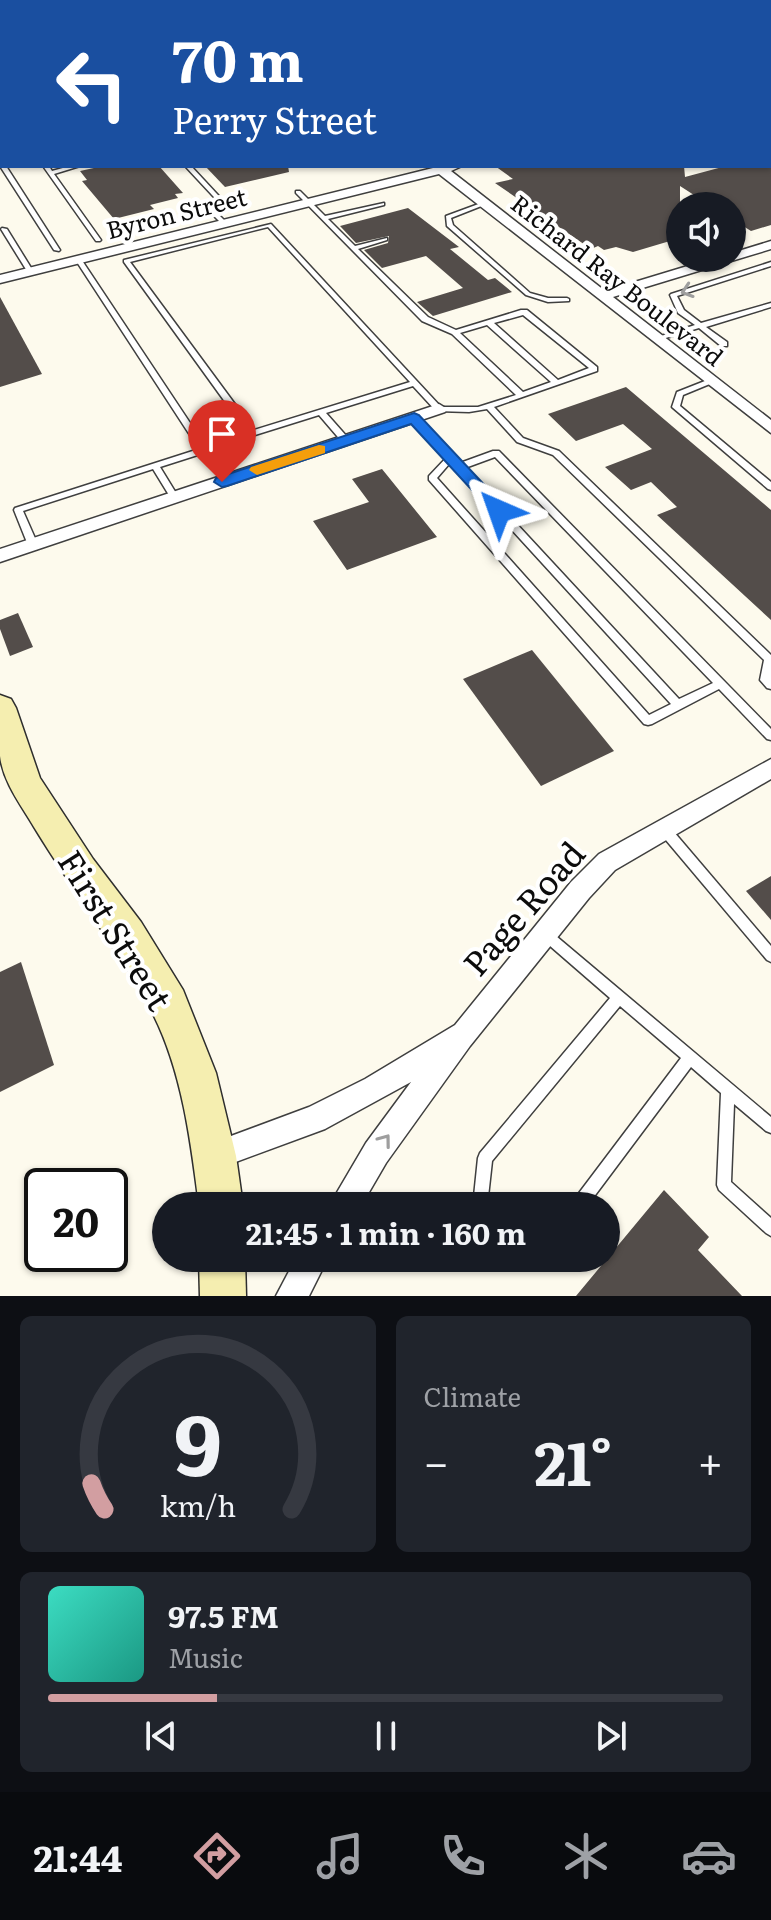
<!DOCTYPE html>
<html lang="en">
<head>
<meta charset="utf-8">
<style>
  :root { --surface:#171b24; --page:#20242c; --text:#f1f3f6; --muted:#9ea1a6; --line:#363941; --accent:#d29ea1 }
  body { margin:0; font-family:Literata,serif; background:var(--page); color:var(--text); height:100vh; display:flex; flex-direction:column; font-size:30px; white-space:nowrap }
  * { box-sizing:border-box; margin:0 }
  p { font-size:26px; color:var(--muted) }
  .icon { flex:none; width:44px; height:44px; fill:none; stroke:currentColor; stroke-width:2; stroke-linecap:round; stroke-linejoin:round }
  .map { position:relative; height:1296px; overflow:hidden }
  .details { display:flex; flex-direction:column; gap:20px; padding:20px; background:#0d0f14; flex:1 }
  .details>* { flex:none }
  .guide { position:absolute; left:0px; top:0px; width:772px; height:168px; box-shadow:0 2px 6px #0004; background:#1a4fa0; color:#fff; overflow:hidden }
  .buttons { position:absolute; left:666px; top:192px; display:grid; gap:16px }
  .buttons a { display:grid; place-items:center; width:80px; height:80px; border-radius:50%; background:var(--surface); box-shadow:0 2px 6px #0004; font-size:40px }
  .speed { position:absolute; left:24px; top:1168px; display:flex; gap:16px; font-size:40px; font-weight:700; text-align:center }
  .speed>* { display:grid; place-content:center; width:104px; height:104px; border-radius:50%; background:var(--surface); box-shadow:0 2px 6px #0004; line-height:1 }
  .speed .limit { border:4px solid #111; border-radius:12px; background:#fff; color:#111 }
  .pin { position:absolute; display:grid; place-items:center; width:68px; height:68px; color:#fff; margin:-82px -34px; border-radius:50% 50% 50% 0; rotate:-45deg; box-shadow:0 0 8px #0007 }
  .pin .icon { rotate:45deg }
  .me { position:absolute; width:88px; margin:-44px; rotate:317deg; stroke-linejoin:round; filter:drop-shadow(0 0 6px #0008) }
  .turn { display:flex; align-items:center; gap:28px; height:168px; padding:0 40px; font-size:36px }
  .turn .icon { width:104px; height:104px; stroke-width:2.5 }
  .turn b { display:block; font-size:56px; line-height:68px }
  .big { font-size:60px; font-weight:700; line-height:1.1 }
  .details .card { flex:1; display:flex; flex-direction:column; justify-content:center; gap:12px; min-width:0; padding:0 28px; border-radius:12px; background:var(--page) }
  .details .dial { align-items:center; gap:0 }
  .dial svg { height:208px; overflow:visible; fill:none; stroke:var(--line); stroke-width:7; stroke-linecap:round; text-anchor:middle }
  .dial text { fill:var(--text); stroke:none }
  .song { display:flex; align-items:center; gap:24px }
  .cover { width:96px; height:96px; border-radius:12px; background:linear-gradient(135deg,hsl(170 70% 55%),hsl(170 70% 35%)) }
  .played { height:8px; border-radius:4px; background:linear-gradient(90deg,var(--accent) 25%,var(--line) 25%) }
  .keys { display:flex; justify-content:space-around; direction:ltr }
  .heat { display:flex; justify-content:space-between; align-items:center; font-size:44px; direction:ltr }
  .details .tiles { flex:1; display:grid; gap:20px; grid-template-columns:1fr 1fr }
  .card:last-child { grid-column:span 2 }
  .trip { position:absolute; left:152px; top:1192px; width:468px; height:80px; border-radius:40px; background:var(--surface); box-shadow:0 2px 6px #0004; font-weight:700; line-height:80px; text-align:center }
  .dock { display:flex; height:128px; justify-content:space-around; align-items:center; background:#090b0e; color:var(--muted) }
  .dock .icon { width:56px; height:56px }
  .dock .selected { color:var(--accent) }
  .dock b { font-size:36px; color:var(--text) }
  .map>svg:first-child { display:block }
</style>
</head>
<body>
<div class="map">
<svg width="771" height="1296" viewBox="0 0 771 1296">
  <rect width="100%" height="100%" fill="#fdfaed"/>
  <g fill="#534d4a">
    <polygon points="103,166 159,166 183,193 175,194 178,198 150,205 154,209 114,219 82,181 87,180 80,171"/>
    <polygon points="205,166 288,166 289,172 225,187"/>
    <polygon points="495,166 684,166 685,177 726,166 771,166 771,225 751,231 732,219 732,206 711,206 680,186 680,238 633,252 616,247 604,250 598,246 591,249 495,183 513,179"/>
    <polygon points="408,208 459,247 450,249 488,280 495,278 512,292 433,316 417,302 463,288 426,256 382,268 364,250 388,243 389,236 356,243 340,226"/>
    <polygon points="0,297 42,374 0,387"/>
    <polygon points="626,387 771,510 771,620 657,515 677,507 651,482 631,490 605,467 652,449 623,424 576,441 548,414"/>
    <polygon points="382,469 437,537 347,570 313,521 369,502 352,479"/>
    <polygon points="18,613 33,647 10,656 0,629 0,620"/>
    <polygon points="532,650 614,751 541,786 463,679"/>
    <polygon points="771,876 771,920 746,891"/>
    <polygon points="21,962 54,1065 0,1092 0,972"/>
    <polygon points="664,1190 709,1237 698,1250 742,1296 576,1296"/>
  </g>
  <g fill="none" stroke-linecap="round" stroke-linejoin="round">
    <defs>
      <g id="lane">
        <polygon points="76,0 80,0 81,2 77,2"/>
        <polygon points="708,0 714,0 717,2 711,2"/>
        <rect x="770" y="10" width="1" height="2"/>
        <rect x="770" y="25" width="1" height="2"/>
        <polygon points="1,165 6,166 60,250 59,251 54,250 0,166"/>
        <polygon points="43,166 49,166 52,171 70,166 80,166 54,174 101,240 100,241 96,241"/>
        <polygon points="185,166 191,166 230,208 230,210 226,210"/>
        <path d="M296,191H300L325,216L384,203V205L328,219L355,246L387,238V240L358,249L428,317L456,330L521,310H527L597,367V371L494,407L523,438L559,451L771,655V689L767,688L760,680L764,660L553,455L517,442L487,409L469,412L436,411L413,386L326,413L349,439V443H343L319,415L255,435H249L124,262V260L271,224L441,407H478L516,395L452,334L422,321L296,193ZM268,227L410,382L254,430L130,262ZM523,315L589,368L558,380L494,323ZM487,325L551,382L523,392L460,333Z"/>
        <polygon points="484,202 489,203 451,218 453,225 530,293 548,298 567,298 569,299 569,301 548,302 526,295 447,226 446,216"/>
        <polygon points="212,212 216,212 226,222 226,224 222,224 212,214"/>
        <polygon points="2,228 7,229 33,271 32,272 27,271 1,229"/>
        <polygon points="78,257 81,259 208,450 207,452 160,467 179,498 178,500 172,500 153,469 23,511 38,545 33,548 28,545 14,510 15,508 199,449 75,259"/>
        <polygon points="771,262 771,266 677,296 684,310 701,323 771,303 771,307 706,327 727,342 727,346 721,346 699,328 659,340 655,338 695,325 678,313 670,295 671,294"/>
        <polygon points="710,379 713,379 717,381 683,395 680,406 771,482 771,490 768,489 672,407 677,392"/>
        <path d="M411,416H417L460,463L493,451H499L771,729V740L767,739L719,689L652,724L648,725L644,724L429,480V476L446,458L411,420ZM495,457L713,683L679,699L465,468ZM450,463L456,469L671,704L649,715L437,478Z"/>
        <polygon points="664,824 668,825 771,946 771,962 767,960 660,833 658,829 660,825"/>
        <polygon points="546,929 550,931 771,1117 771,1133 766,1131 734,1104 731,1182 771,1218 771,1236 766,1233 719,1190 717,1185 721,1093 691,1067 587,1206 571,1206 573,1201 681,1058 620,1006 492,1161 487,1206 473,1206 478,1158 480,1153 610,998 542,939 540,935 542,931"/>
      </g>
      <g id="street">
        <polygon points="217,0 227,0 228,2 218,2"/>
        <polygon points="690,0 701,0 702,2 691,2"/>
        <rect x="0" y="5" width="2" height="6"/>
        <rect x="770" y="31" width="1" height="7"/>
        <rect x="770" y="85" width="1" height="6"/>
        <rect x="0" y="112" width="2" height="6"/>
        <polygon points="431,166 462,166 451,171 605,291 714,258 732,258 732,253 771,241 771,249 613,297 771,420 771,433 439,174 0,283 0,275 433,168"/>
        <polygon points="439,404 447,409 445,412 0,562 0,549"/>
        <polygon points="771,759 771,779 615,870 589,898 470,1046 386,1163 361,1206 329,1206 366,1143 411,1082 325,1129 214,1170 204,1166 200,1156 204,1146 309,1107 365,1079 455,1025 571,882 599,854"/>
        <polygon points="296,1258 328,1258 309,1296 276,1296"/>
      </g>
      <g id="secondary">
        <path d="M0,695L11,699L16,708L40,778L93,859L141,922L183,990L216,1073L236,1156L243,1206H199C191,1142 182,1070 152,1012C117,947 72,890 34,827C21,805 3,782 0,756C0,737 0,715 0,695Z"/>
        <polygon points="199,1258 245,1258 246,1296 200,1296"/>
      </g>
    </defs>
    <use href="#lane" stroke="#3f3f3f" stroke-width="3"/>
    <use href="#street" stroke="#3f3f3f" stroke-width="3"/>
    <use href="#secondary" stroke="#2e2e2e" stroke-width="3"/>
    <use href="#lane" fill="#fff" fill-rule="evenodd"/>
    <use href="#street" fill="#fff" fill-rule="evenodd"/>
    <use href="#secondary" fill="#f5eeb0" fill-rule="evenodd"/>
  </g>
  <defs><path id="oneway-chevron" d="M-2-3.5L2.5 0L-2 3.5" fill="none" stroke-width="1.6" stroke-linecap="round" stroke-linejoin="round" transform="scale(2)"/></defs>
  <g stroke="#9e9e9e">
    <use href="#oneway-chevron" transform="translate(687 291) rotate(162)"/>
    <use href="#oneway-chevron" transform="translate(385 1140) rotate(-53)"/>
  </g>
  <polygon fill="#1a73e8" stroke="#114b97" stroke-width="2" points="414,413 419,415 505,507 505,514 494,514 411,424 227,486 222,487 214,482 216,478"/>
  <polygon fill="#f59e0b" points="319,445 325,446 325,453 257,475 249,470 251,467"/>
  <g text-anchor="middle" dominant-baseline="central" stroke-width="8" stroke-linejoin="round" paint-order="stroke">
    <g font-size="24" fill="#0c0c0c" stroke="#fff">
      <text transform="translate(176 212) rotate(-14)">Byron Street</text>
      <text transform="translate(618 279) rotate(38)">Richard Ray Boulevard</text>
    </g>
    <g font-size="34" fill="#0c0c0c" stroke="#fff">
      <text transform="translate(522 907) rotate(-49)">Page Road</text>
      <text transform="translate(117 929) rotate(58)">First Street</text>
    </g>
  </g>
</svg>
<div class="buttons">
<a><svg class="icon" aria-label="sound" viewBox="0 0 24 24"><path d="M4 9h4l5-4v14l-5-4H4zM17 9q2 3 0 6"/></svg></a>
</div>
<div class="speed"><div class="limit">20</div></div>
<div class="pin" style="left:222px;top:482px;background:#d93025"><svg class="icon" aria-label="arrive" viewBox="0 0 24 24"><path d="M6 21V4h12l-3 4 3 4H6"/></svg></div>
<svg class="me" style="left:499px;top:511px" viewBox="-20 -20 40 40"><path d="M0-17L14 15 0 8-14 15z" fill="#1a73e8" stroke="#fff" stroke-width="4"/></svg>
<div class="trip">21:45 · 1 min · 160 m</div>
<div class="guide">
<div class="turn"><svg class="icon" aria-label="left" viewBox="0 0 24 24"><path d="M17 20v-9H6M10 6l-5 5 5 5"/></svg><div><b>70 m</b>Perry Street</div></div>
</div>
</div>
<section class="details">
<div class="tiles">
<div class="card dial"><svg viewBox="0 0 100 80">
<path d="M14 69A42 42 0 1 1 86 69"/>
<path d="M14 69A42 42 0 0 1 9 59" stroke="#d29ea1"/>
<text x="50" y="56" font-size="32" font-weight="700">9</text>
<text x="50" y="72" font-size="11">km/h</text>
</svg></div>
<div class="card"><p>Climate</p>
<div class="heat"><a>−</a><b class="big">21°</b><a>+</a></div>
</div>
<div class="card">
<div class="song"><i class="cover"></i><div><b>97.5 FM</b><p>Music</p></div></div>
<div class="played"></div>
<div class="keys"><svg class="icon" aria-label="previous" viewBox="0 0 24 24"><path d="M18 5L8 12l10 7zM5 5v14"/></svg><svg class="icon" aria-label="pause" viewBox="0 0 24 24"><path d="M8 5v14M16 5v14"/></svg><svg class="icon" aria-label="next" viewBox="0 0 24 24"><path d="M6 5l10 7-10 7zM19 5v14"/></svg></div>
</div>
</div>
</section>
<nav class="dock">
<b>21:44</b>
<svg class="icon selected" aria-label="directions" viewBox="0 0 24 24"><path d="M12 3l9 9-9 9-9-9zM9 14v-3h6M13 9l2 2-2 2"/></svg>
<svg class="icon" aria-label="music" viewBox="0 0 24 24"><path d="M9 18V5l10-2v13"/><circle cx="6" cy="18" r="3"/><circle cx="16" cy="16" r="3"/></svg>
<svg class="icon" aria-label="phone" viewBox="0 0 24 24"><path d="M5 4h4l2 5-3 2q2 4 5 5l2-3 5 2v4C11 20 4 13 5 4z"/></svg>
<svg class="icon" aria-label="climate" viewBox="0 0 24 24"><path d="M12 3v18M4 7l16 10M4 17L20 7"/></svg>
<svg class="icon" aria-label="car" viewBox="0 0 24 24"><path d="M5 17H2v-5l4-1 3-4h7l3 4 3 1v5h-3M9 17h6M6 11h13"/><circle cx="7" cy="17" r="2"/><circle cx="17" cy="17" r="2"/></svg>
</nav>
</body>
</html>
